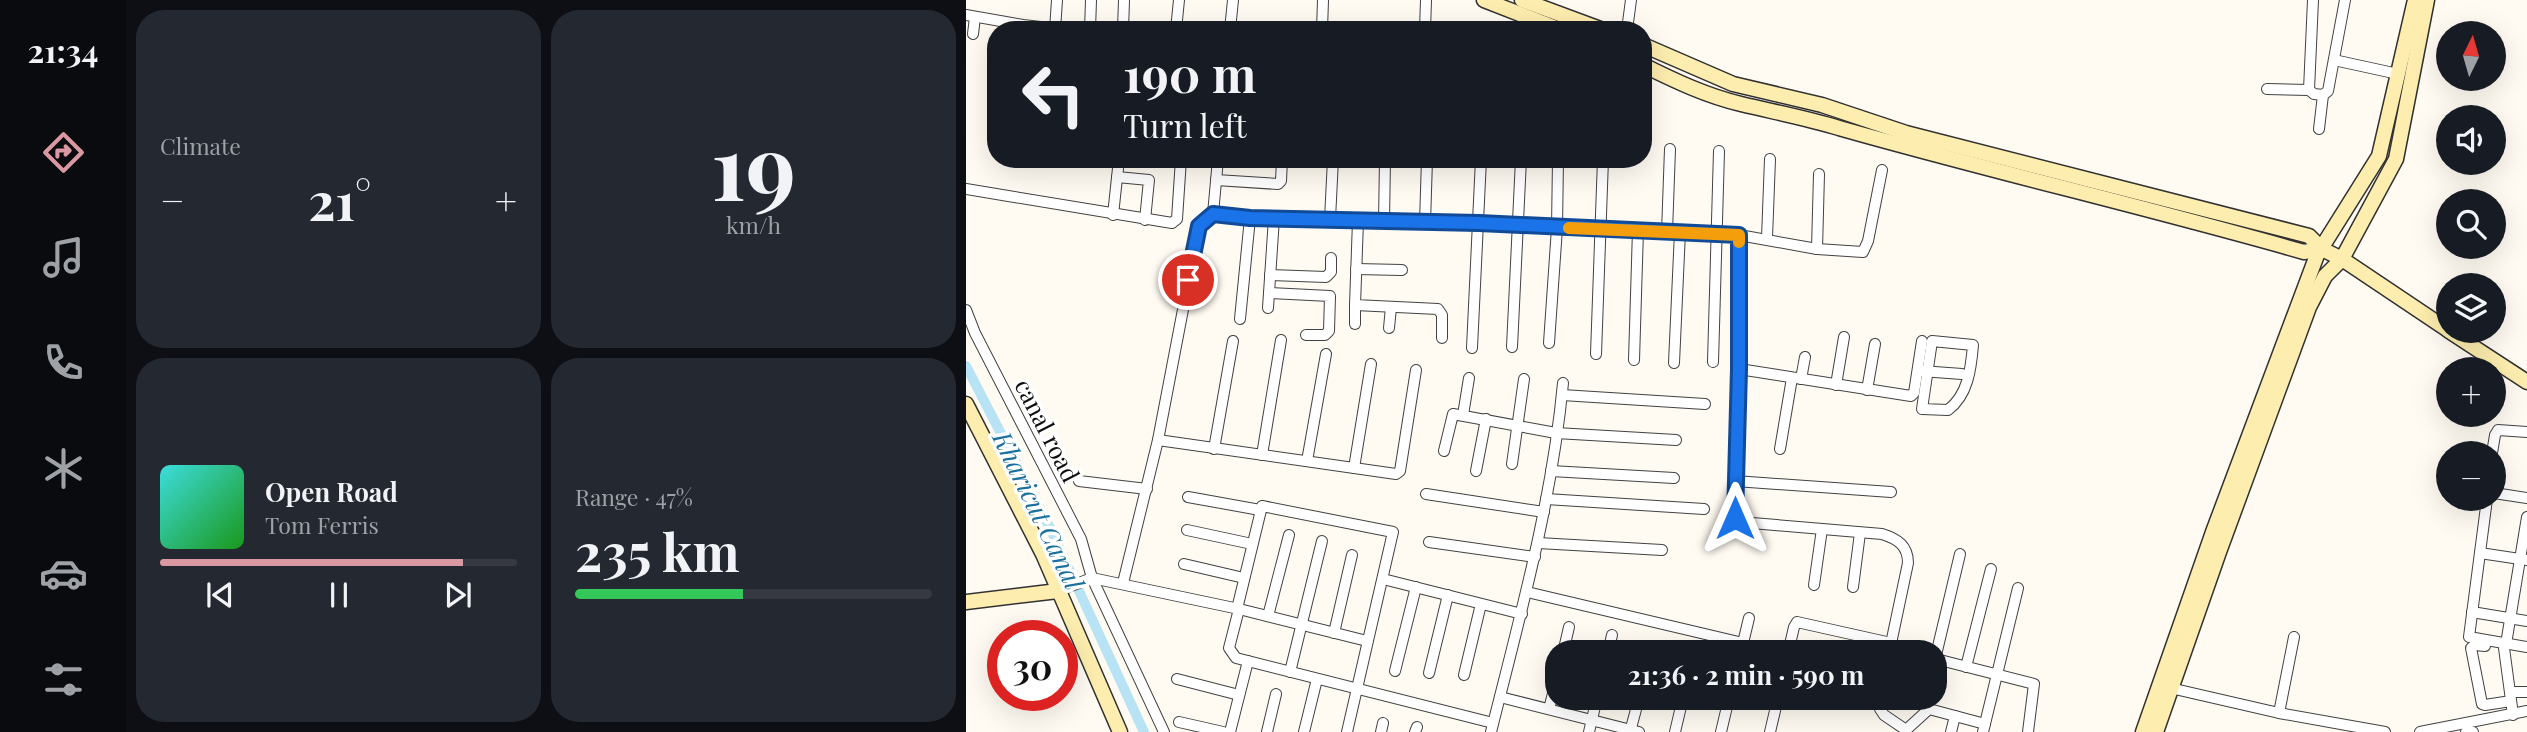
<!DOCTYPE html>
<html lang="en">
<head>
<meta charset="utf-8">
<style>
  :root { --surface:#171b24; --page:#242831; --text:#f1f3f6; --muted:#9ea1a6; --line:#363941; --accent:#da98a3 }
  body { margin:0; font-family:"Playfair Display",serif; background:var(--page); color:var(--text); height:100vh; display:flex; flex-direction:column; font-size:26px; white-space:nowrap }
  * { box-sizing:border-box; margin:0 }
  p { font-size:23px; color:var(--muted) }
  .icon { flex:none; width:38px; height:38px; fill:none; stroke:currentColor; stroke-width:2; stroke-linecap:round; stroke-linejoin:round }
  .map { position:relative; flex:1; overflow:hidden }
  .side { display:flex; flex-direction:column; gap:10px; padding:10px; background:#0d0f14; width:840px }
  .side>* { flex:none }
  .top-card { position:absolute; left:21px; top:21px; width:665px; height:147px; border-radius:28px; box-shadow:0 7px 28px #0002; background:#171b24; color:var(--text); overflow:hidden }
  .needle { width:46px; rotate:5deg }
  .buttons { position:absolute; left:1470px; top:21px; display:grid; gap:14px }
  .buttons a { display:grid; place-items:center; width:70px; height:70px; border-radius:50%; background:var(--surface); box-shadow:0 7px 28px #0002; font-size:35px }
  .speed { position:absolute; left:21px; top:620px; display:flex; gap:14px; font-size:35px; font-weight:700; text-align:center }
  .speed>* { display:grid; place-content:center; width:91px; height:91px; border-radius:50%; background:var(--surface); box-shadow:0 7px 28px #0002; line-height:1 }
  .speed .limit { border:10px solid #d22; background:#fff; color:#111 }
  .pin { position:absolute; display:grid; place-items:center; width:60px; height:60px; color:#fff; margin:-30px; border:4px solid #fff; border-radius:50%; box-shadow:0 2px 7px #0007 }
  .me { position:absolute; width:77px; margin:-38px; rotate:0deg; stroke-linejoin:round; filter:drop-shadow(0 0 5px #0008) }
  .turn { display:flex; align-items:center; gap:24px; height:147px; padding:0 21px; font-size:32px }
  .turn .icon { width:91px; height:91px; stroke-width:2.5 }
  .turn b { display:block; font-size:49px; line-height:60px }
  .big { font-size:52px; font-weight:700; line-height:1.1 }
  .side .tile { flex:1; display:flex; flex-direction:column; justify-content:center; gap:10px; min-width:0; padding:0 24px; border-radius:28px; background:var(--page) }
  .side .dial { align-items:center; gap:0 }
  .dial b { font-size:91px; line-height:1 }
  .song { display:flex; align-items:center; gap:21px }
  .cover { width:84px; height:84px; border-radius:10px; background:linear-gradient(135deg,hsl(180 70% 55%),hsl(120 70% 35%)) }
  .played { height:7px; border-radius:4px; background:linear-gradient(90deg,var(--accent) 85%,var(--line) 85%) }
  .keys { display:flex; justify-content:space-around; direction:ltr }
  .heat { display:flex; justify-content:space-between; align-items:center; font-size:38px; direction:ltr }
  .charge { height:10px; border-radius:5px; background:linear-gradient(90deg,#34c759 47%,var(--line) 0) }
  .side .tiles { flex:1; display:grid; gap:10px; grid-template-columns:repeat(2,1fr) }
  .trip { position:absolute; left:579px; top:640px; width:402px; height:70px; border-radius:28px; background:var(--surface); box-shadow:0 7px 28px #0002; font-weight:700; line-height:70px; text-align:center }
  main { display:flex; flex:1; min-height:0 }
  .tabs { display:flex; flex-direction:column; width:126px; justify-content:space-around; align-items:center; background:#090b0e; color:var(--muted) }
  .tabs .icon { width:49px; height:49px }
  .tabs .on { color:var(--accent) }
  .tabs b { font-size:32px; color:var(--text) }
  .map>svg:first-child { display:block }
</style>
</head>
<body>
<main>
<nav class="tabs">
<b>21:34</b>
<svg class="icon on" aria-label="directions" viewBox="0 0 24 24"><path d="M12 3l9 9-9 9-9-9zM9 14v-3h6M13 9l2 2-2 2"/></svg>
<svg class="icon" aria-label="music" viewBox="0 0 24 24"><path d="M9 18V5l10-2v13"/><circle cx="6" cy="18" r="3"/><circle cx="16" cy="16" r="3"/></svg>
<svg class="icon" aria-label="phone" viewBox="0 0 24 24"><path d="M5 4h4l2 5-3 2q2 4 5 5l2-3 5 2v4C11 20 4 13 5 4z"/></svg>
<svg class="icon" aria-label="climate" viewBox="0 0 24 24"><path d="M12 3v18M4 7l16 10M4 17L20 7"/></svg>
<svg class="icon" aria-label="car" viewBox="0 0 24 24"><path d="M5 17H2v-5l4-1 3-4h7l3 4 3 1v5h-3M9 17h6M6 11h13"/><circle cx="7" cy="17" r="2"/><circle cx="17" cy="17" r="2"/></svg>
<svg class="icon" aria-label="filters" viewBox="0 0 24 24"><path d="M4 7h16M4 17h16"/><circle cx="9" cy="7" r="2"/><circle cx="15" cy="17" r="2"/></svg>
</nav>
<section class="side">
<div class="tiles">
<div class="tile"><p>Climate</p>
<div class="heat"><a>−</a><b class="big">21°</b><a>+</a></div>
</div>
<div class="tile dial"><b>19</b><p>km/h</p></div>
<div class="tile">
<div class="song"><i class="cover"></i><div><b>Open Road</b><p>Tom Ferris</p></div></div>
<div class="played"></div>
<div class="keys"><svg class="icon" aria-label="previous" viewBox="0 0 24 24"><path d="M18 5L8 12l10 7zM5 5v14"/></svg><svg class="icon" aria-label="pause" viewBox="0 0 24 24"><path d="M8 5v14M16 5v14"/></svg><svg class="icon" aria-label="next" viewBox="0 0 24 24"><path d="M6 5l10 7-10 7zM19 5v14"/></svg></div>
</div>
<div class="tile"><p>Range · 47%</p><b class="big">235 km</b><div class="charge"></div></div>
</div>
</section>
<div class="map">
<svg width="1561" height="732" viewBox="0 0 1561 732">
  <rect width="100%" height="100%" fill="#fffbf2"/>
  <g fill="none" stroke-linecap="round" stroke-linejoin="round">
    <polyline stroke="#b7e3f5" stroke-width="10" points="0,366 85,530 178,732"/>
    <defs>
      <g id="street">
        <polyline points="1347,0 1343,90 1348,94 1357,95 1362,91 1379,0"/>
        <polyline points="0,15 57,25 101,30"/>
        <polyline points="89,30 91,0"/>
        <polyline points="124,30 125,0"/>
        <polyline points="157,30 158,0"/>
        <polyline points="210,30 213,0"/>
        <polyline points="264,30 267,0"/>
        <polyline points="356,30 357,0"/>
        <polyline points="459,30 460,0"/>
        <polyline points="661,30 665,0"/>
        <polyline points="7,34 9,17"/>
        <polyline points="1368,60 1432,74"/>
        <polyline points="1301,89 1343,90"/>
        <polyline points="1353,129 1357,95"/>
        <path d="M252,159L247,214L284,218L513,223L773,235V369L770,518L774,522L916,534C932,539 942,546 942,563L923,653"/>
        <polyline points="151,177 183,180 179,220"/>
        <polyline points="250,180 312,184 315,181 316,159"/>
        <polyline points="0,189 206,223 211,219 215,159"/>
        <polyline points="147,215 153,159"/>
        <polyline points="364,219 367,159"/>
        <polyline points="392,221 389,305 472,309 476,315 476,338"/>
        <polyline points="418,222 419,159"/>
        <polyline points="459,223 461,159"/>
        <polyline points="701,232 704,149"/>
        <polyline points="773,235 851,249 897,252 902,241 916,170"/>
        <polyline points="801,238 804,159"/>
        <polyline points="851,249 853,174"/>
        <polyline points="390,269 436,270"/>
        <polyline points="304,275 360,277 365,272 365,258"/>
        <polyline points="303,293 364,296 363,331 359,335 340,335"/>
        <polyline points="302,308 308,218"/>
        <polyline points="0,310 9,333 115,539 126,578 198,732"/>
        <polyline points="274,319 284,218"/>
        <polyline points="389,324 389,305"/>
        <polyline points="423,328 425,307"/>
        <path d="M966,341L1007,345C1005,369 1002,395 982,410L956,409Z"/>
        <polyline points="583,343 591,228 592,159"/>
        <polyline points="546,347 555,159"/>
        <polyline points="506,348 515,159"/>
        <polyline points="630,354 637,159"/>
        <polyline points="668,360 672,230"/>
        <polyline points="747,362 753,151"/>
        <polyline points="708,363 714,232"/>
        <polyline points="773,369 945,396 948,393 956,341"/>
        <polyline points="955,371 996,374"/>
        <polyline points="835,379 839,357"/>
        <polyline points="870,385 878,337"/>
        <polyline points="901,390 909,344"/>
        <polyline points="596,395 739,404"/>
        <polyline points="497,415 503,378"/>
        <polyline points="192,440 430,474 434,471 450,370"/>
        <polyline points="248,449 267,341"/>
        <polyline points="814,449 826,378"/>
        <polyline points="478,451 487,414 590,433 710,440"/>
        <polyline points="1526,453 1529,435 1532,430 1561,432"/>
        <polyline points="296,455 315,340"/>
        <polyline points="341,461 360,354"/>
        <polyline points="546,464 558,379"/>
        <polyline points="388,468 405,364"/>
        <polyline points="510,471 520,419"/>
        <polyline points="585,471 708,478"/>
        <polyline points="113,481 181,489"/>
        <polyline points="769,481 925,492"/>
        <polyline points="1528,493 1561,498"/>
        <polyline points="460,494 578,512"/>
        <polyline points="222,497 294,510"/>
        <polyline points="580,499 738,509"/>
        <polyline points="1521,499 1503,637 1561,647"/>
        <polyline points="221,530 286,544"/>
        <polyline points="463,542 569,557"/>
        <polyline points="572,543 696,550"/>
        <polyline points="1514,553 1561,560"/>
        <polyline points="218,564 278,578"/>
        <polyline points="417,579 556,614"/>
        <polyline points="157,583 192,440 233,226 247,214"/>
        <polyline points="848,585 856,529"/>
        <polyline points="887,587 894,533"/>
        <polyline points="92,591 126,578 273,609 263,648 270,658 527,723"/>
        <polyline points="561,592 777,643 774,653"/>
        <polyline points="271,609 296,506 427,532 381,732"/>
        <polyline points="273,609 401,641"/>
        <polyline points="1506,612 1561,621"/>
        <polyline points="302,616 323,535"/>
        <polyline points="368,633 386,555"/>
        <polyline points="777,643 783,618"/>
        <polyline points="1540,644 1561,517"/>
        <polyline points="1519,646 1509,645 1505,648 1516,704 1519,705 1545,701"/>
        <polyline points="1538,648 1547,715"/>
        <polyline points="924,649 940,653"/>
        <polyline points="597,653 603,627"/>
        <polyline points="642,653 646,635"/>
        <polyline points="685,653 687,646"/>
        <polyline points="822,653 828,627 831,622 925,643"/>
        <polyline points="970,655 994,554"/>
        <polyline points="970,659 1068,684 1062,732"/>
        <polyline points="1000,667 1025,569"/>
        <polyline points="429,671 450,587"/>
        <polyline points="324,672 356,541"/>
        <polyline points="463,673 482,595"/>
        <polyline points="498,675 515,604"/>
        <polyline points="211,679 273,695"/>
        <polyline points="1200,687 1313,713 1419,732"/>
        <polyline points="1544,692 1561,692"/>
        <polyline points="534,697 673,732"/>
        <polyline points="914,698 914,709 918,715 940,730 939,732"/>
        <polyline points="583,709 592,674"/>
        <polyline points="1313,713 1328,637"/>
        <polyline points="213,722 257,732"/>
        <polyline points="940,730 963,709 1019,724"/>
        <polyline points="264,732 282,661"/>
        <polyline points="301,732 310,694"/>
        <polyline points="338,732 351,679"/>
        <polyline points="415,732 417,723"/>
        <polyline points="449,732 451,727"/>
        <path d="M525,732C554,616 586,502 597,383"/>
        <polyline points="623,732 631,698"/>
        <polyline points="664,732 673,698"/>
        <polyline points="709,732 717,698"/>
        <polyline points="755,732 763,698"/>
        <polyline points="804,732 812,698"/>
        <polyline points="985,732 989,716"/>
        <polyline points="1017,732 1052,588"/>
        <polyline points="1454,732 1561,711"/>
        <polyline points="1500,732 1507,732"/>
      </g>
      <g id="secondary">
        <polyline points="518,0 595,30"/>
        <polyline points="556,0 637,30"/>
        <polyline points="677,45 767,84 856,105 940,133 1343,236 1356,249 1376,259 1482,330"/>
        <path d="M677,65C709,81 741,96 775,104C808,112 841,118 873,128C1028,172 1184,208 1338,252L1356,249"/>
        <polyline points="1483,331 1561,382"/>
        <polyline points="0,404 77,554 154,732"/>
        <polyline points="0,602 92,591"/>
        <polyline points="1177,732 1247,532 1351,255 1413,156 1449,0"/>
        <polyline points="1190,732 1253,552 1343,307 1359,276 1376,259 1430,159 1461,0"/>
      </g>
    </defs>
    <use href="#street" stroke="#424242" stroke-width="12"/>
    <use href="#secondary" stroke="#313131" stroke-width="17"/>
    <use href="#street" stroke="#fff" stroke-width="10"/>
    <use href="#secondary" stroke="#fdedae" stroke-width="14"/>
  </g>
  <g fill="none" stroke-linecap="round" stroke-linejoin="round">
    <defs>
      <polyline id="route" points="222,280 233,226 247,214 284,218 513,223 773,235 773,369 769,518"/>
    </defs>
    <use href="#route" stroke="#114b97" stroke-width="18"/>
    <use href="#route" stroke="#1a73e8" stroke-width="12"/>
    <polyline stroke="#f59e0b" stroke-width="12" points="603,228 773,235 773,242"/>
  </g>
  <g text-anchor="middle" dominant-baseline="central" stroke-width="7" stroke-linejoin="round" paint-order="stroke">
    <g font-size="24" fill="#0f0f0f" stroke="#fff">
      <text transform="translate(82 430) rotate(63)">canal road</text>
    </g>
    <g font-size="26" font-style="italic" fill="#1a709f" stroke="#fff">
      <text transform="translate(73 510) rotate(64)">Kharicut Canal</text>
    </g>
  </g>
</svg>
<div class="buttons">
<a><svg class="needle" viewBox="-14 -14 28 28"><path d="M0-13l5 13h-10z" fill="#e53935"/><path d="M0 13l5-13h-10z" fill="#9ea1a6"/></svg></a>
<a><svg class="icon" aria-label="sound" viewBox="0 0 24 24"><path d="M4 9h4l5-4v14l-5-4H4zM17 9q2 3 0 6"/></svg></a>
<a><svg class="icon" aria-label="search" viewBox="0 0 24 24"><circle cx="10" cy="10" r="6"/><path d="M15 15l6 6"/></svg></a>
<a><svg class="icon" aria-label="layers" viewBox="0 0 24 24"><path d="M12 4l9 5-9 5-9-5zM3 14l9 5 9-5"/></svg></a>
<a>+</a>
<a>−</a>
</div>
<div class="speed"><div class="limit">30</div></div>
<div class="pin" style="left:222px;top:280px;background:#d93025"><svg class="icon" aria-label="arrive" viewBox="0 0 24 24"><path d="M6 21V4h12l-3 4 3 4H6"/></svg></div>
<svg class="me" style="left:769px;top:518px" viewBox="-20 -20 40 40"><path d="M0-17L14 15 0 8-14 15z" fill="#1a73e8" stroke="#fff" stroke-width="4"/></svg>
<div class="trip">21:36 · 2 min · 590 m</div>
<div class="top-card">
<div class="turn"><svg class="icon" aria-label="left" viewBox="0 0 24 24"><path d="M17 20v-9H6M10 6l-5 5 5 5"/></svg><div><b>190 m</b>Turn left</div></div>
</div>
</div>
</main>
</body>
</html>
